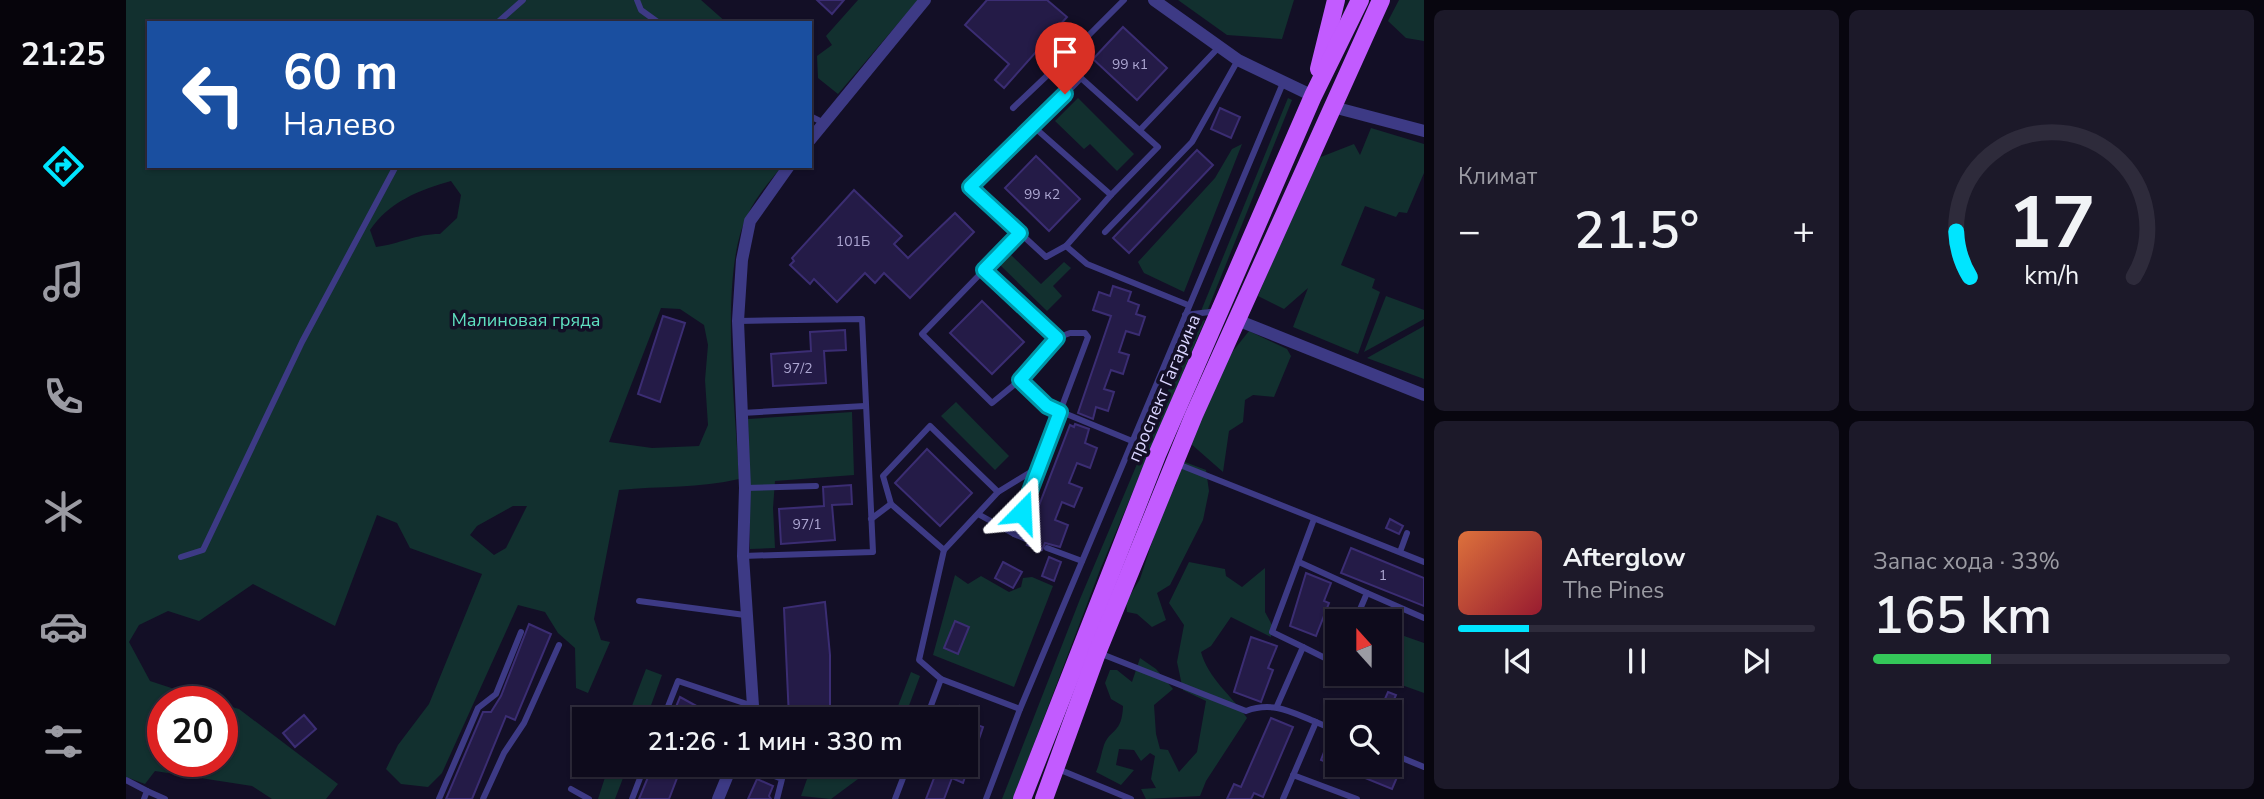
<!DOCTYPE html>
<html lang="ru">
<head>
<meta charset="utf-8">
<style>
  :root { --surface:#0e0b1c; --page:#1c1929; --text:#f1f3f6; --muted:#9b9ba3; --line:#2e2b3b; --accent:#00e5ff }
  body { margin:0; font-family:"Nunito Sans",sans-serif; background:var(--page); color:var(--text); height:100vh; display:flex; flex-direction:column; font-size:26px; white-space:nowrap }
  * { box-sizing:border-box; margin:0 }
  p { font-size:23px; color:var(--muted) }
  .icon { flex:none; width:38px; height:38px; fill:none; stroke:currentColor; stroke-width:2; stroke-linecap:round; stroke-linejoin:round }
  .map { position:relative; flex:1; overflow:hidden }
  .sheet { display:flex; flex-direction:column; gap:10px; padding:10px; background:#08060f; width:840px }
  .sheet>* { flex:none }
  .banner { position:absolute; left:21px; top:21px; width:665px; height:147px; border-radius:0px; box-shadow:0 2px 5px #0004,0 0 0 2px var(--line); background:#1a4fa0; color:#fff; overflow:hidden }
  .needle { width:46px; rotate:339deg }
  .fabs { position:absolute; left:1199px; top:609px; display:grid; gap:14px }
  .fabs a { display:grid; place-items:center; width:77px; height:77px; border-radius:0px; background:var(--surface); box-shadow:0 2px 5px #0004,0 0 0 2px var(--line); font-size:35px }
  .speed { position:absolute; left:21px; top:686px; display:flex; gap:14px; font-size:35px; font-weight:700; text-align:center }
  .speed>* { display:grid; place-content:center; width:91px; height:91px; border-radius:50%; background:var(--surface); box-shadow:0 2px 5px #0004,0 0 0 2px var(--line); line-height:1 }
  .speed .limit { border:10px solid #d22; background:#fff; color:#111 }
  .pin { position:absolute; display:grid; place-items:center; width:60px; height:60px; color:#fff; margin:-72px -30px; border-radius:50% 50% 50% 0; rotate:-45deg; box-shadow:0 0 7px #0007 }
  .pin .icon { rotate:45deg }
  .me { position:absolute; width:77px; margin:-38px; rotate:21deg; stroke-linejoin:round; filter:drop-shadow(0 0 5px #0008) }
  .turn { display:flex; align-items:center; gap:24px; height:147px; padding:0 21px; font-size:32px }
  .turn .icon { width:91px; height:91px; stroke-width:2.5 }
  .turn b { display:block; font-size:49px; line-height:60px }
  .big { font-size:52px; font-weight:600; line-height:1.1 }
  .sheet .tile { flex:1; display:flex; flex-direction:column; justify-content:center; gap:10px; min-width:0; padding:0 24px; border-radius:10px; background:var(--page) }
  .sheet .dial { align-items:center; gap:0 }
  .dial svg { height:182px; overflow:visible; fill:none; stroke:var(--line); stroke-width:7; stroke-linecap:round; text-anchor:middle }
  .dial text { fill:var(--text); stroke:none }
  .song { display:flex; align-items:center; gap:21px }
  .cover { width:84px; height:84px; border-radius:10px; background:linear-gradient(135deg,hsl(20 70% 55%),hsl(350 70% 35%)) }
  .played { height:7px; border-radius:4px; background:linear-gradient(90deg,var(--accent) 20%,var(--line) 20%) }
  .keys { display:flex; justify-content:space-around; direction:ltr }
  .heat { display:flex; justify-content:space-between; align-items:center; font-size:38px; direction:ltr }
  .charge { height:10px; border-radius:5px; background:linear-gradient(90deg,#34c759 33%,var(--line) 0) }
  .sheet .tiles { flex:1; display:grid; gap:10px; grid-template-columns:repeat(2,1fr) }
  .trip { position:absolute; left:446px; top:707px; width:406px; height:70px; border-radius:0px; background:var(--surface); box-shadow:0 2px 5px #0004,0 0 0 2px var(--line); font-weight:600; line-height:70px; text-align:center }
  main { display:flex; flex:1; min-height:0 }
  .menu { display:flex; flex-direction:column; width:126px; justify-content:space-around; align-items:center; background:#06040b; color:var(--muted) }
  .menu .icon { width:49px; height:49px }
  .menu .selected { color:var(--accent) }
  .menu b { font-size:32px; color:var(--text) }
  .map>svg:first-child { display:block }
</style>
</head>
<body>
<main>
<nav class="menu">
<b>21:25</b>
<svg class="icon selected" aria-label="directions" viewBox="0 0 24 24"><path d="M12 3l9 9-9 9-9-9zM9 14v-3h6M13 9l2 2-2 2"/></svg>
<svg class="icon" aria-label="music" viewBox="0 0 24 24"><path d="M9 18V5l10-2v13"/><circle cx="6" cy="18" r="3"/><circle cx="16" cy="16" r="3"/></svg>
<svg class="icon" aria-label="phone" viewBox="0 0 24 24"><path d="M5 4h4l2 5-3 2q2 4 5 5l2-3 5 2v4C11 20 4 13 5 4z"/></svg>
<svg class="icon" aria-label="climate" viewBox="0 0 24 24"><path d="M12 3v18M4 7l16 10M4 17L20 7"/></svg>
<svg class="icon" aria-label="car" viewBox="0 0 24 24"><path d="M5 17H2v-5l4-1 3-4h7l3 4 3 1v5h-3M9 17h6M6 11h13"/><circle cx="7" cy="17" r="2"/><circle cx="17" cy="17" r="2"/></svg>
<svg class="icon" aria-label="filters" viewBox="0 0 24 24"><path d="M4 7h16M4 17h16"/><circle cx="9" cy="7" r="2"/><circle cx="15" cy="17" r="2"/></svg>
</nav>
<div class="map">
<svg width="1298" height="799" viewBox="0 0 1298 799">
  <rect width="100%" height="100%" fill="#130f26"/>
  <g fill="#12302f" fill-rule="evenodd">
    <path d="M0,0H575L601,23H23V166H656C644,181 630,197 622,214C592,271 610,412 613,479C574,488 534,486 493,490L468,619L475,640L484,642L462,693L450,688L449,648L432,633L419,612L392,605L316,773L302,787L275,784L260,769L272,745L303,704L356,574L284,548L271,523L251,515L209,626L127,584L73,621L42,611L13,625L3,642L24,681L88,702H37V761H96V704L113,709L212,784L200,799H146L126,786L29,771L19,784L0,777ZM325,181L335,195L331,218L314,234C289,234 274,244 250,247L244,230C263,202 293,190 325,181ZM535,308L554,309L578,325L582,345L579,380L582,425L573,446L526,448L483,442ZM387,506H401L380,548L368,555L344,535L351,526Z"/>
    <polygon points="732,0 792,0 712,94 692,78 691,56 706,45 700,36"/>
    <polygon points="1052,0 1168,0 1156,39 1101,35"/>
    <polygon points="1273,0 1298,0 1298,41 1280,38 1262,21"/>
    <polygon points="952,98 1008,154 991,171 964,144 958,149 929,121"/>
    <polygon points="1162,98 1166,100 1082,309 1075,311"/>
    <polygon points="1245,128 1298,144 1298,173 1281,213 1273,212 1270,217 1239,206 1215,265 1249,279 1246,288 1254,292 1232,354 1167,327 1182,288 1158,309 1132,296 1187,160 1228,144 1234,155"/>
    <polygon points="1116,144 1058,292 1018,273 1012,262 1089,178 1106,149"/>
    <polygon points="884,254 915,284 938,262 945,268 927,286 936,296 921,311 874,265"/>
    <polygon points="1260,296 1298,310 1298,319 1238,352"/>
    <polygon points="1079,320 974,570 887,799 876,799 954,599 1071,322"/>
    <polygon points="1298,326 1298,379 1241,358"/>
    <polygon points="1123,331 1161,349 1165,356 1148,397 1127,395 1119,400 1117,422 1103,431 1097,472 1064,443 1103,356"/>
    <polygon points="830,402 883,456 869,470 815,416"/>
    <polygon points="726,412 728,475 649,481 647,508 649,548 624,549 622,419"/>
    <polygon points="1056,461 1080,470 1083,491 1077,520 1044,585 1031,593 1040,620 1026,627 1011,614 1001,612 1000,602 1014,579 1039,502 1050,485"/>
    <path d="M1063,562L1099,569L1100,576L1116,587L1139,568V612L1146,625L1145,637L1105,617L1085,646L1075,652C1082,678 1105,695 1121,718L1080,781L1074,796L1020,799L1015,789L1030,788L1025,779L1029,756L1024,753L1015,761L1008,750L993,749L990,765L1008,770L995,785L970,772C974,763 975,754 978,745C984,729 996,734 997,706L985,699L979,683L984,670H991L1006,682L1014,658L1030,669L1047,689L1028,705L1030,734L1034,749L1042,750L1053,772L1071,752L1080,701L1057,690L1051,662L1058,625L1043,603Z"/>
    <polygon points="829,575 842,584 855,576 883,592 895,587 897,578 906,577 927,586 888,687 807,655"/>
    <polygon points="1264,631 1298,643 1298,693 1245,674 1264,674"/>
    <polygon points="520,669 536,675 520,719 501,719"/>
    <polygon points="785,672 794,676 778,719 767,719"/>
    <polygon points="483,765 502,765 489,799 472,799"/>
    <polygon points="686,765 692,765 732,779 705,799 675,796"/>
  </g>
  <g fill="#241b47" stroke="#3b2d73" stroke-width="2">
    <polygon points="691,0 718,0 706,14"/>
    <polygon points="861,0 921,0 941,17 878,88 869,80 883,64 839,25"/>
    <polygon points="997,27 1041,68 1011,100 967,59"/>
    <polygon points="1094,108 1114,117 1105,138 1085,129"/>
    <polygon points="1071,150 1087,165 1003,253 987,238"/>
    <polygon points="910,156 954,199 923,231 879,188"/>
    <polygon points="728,190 776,236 768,244 782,258 829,213 848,232 784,298 758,273 749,283 739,273 711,302 688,279 684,284 664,265 668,261 666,258"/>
    <polygon points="987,286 1005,292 1002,301 1013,305 1010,314 1019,317 1013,335 1000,331 993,352 1003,355 997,374 985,370 978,389 988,392 982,411 970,407 967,419 952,413 985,316 967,310 973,292 984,296"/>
    <polygon points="856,301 898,342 866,374 824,333"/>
    <polygon points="537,316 559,323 534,402 512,394"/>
    <polygon points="719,330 720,350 698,351 700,383 647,386 645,354 685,351 684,332"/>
    <polygon points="949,424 963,429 959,443 971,448 964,468 951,463 943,483 956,488 948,507 936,502 929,520 942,525 934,547 919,543 916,550 901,545 906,539 902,534 944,425 948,427"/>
    <polygon points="801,449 846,493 814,526 769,483"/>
    <polygon points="725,485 726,504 706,505 709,540 655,544 653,509 698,506 697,487"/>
    <polygon points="1264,519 1277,526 1273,534 1260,528"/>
    <polygon points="1225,548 1298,578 1298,606 1215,573"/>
    <polygon points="923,557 935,562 928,581 916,576"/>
    <polygon points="877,562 896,572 887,588 869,578"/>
    <polygon points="1180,573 1205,583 1198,601 1203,603 1190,636 1164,626"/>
    <polygon points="699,602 704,655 704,718 663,718 658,608"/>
    <polygon points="829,621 843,627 832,654 818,648"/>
    <polygon points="403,624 425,634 389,720 380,716 346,799 320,799 357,712 365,712 375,696"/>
    <polygon points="1125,637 1151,646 1142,668 1147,670 1135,702 1108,692"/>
    <polygon points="1262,692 1270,695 1263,711 1255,708"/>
    <polygon points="554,697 576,709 572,719 545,719"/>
    <polygon points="834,706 850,712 846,723 857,727 851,745 840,741 840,719 830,719"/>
    <polygon points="178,715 190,729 169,747 157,733"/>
    <polygon points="1145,718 1167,727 1137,797 1128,793 1125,799 1101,799 1108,784 1115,787"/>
    <polygon points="1203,739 1211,742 1211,765 1267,765 1275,768 1266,789 1195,760"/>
    <polygon points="527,765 556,765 543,799 513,799"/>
    <polygon points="813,765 843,765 837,783 826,778 818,799 800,799"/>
    <polygon points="631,779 647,786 643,796 645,799 622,799"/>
  </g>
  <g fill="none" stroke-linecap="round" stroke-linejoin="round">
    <g stroke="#3d3a85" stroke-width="6">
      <polyline points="511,0 515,10 533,23"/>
      <polyline points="371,23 397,0"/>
      <polyline points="955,78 948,50 998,0"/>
      <polyline points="887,108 948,50"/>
      <polyline points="684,116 698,123"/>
      <polygon points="908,127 985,195 940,246 920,257 844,187"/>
      <polyline points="908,127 955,78 1032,147 985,195"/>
      <polyline points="1014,130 1094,46"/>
      <polyline points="979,232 1066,142 1112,60"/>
      <polyline points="940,246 961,264 1062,305"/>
      <polygon points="858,270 931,338 894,380 866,403 796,334"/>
      <polyline points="858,270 894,233"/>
      <polyline points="1059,315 1092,311"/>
      <polyline points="612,321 736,319 747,552 617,556"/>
      <polyline points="894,380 921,406 1006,441"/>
      <polyline points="616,413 739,406"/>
      <polygon points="804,426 872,492 818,550 765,504 757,476"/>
      <polyline points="1049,463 1298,562"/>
      <polyline points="619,488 690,486"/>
      <polyline points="872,492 913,467"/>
      <polyline points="852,514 888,534"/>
      <polyline points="745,519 765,504"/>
      <polyline points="900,539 888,534 962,337 959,333 944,333 931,338"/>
      <polyline points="921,548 956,561"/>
      <polyline points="1274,552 1281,533"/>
      <polyline points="55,557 77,550 176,342 270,166"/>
      <polyline points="1173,562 1241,593 1229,621"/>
      <polyline points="1241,593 1298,618"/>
      <polyline points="513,601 619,615"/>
      <polyline points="1177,647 1146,632 1188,519"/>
      <path d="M973,653L1120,711C1147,701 1165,712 1190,722L1157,799"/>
      <polyline points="815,679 793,660 818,550"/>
      <polyline points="1151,706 1177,647 1211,664"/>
      <polyline points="537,719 552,681 627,706"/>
      <polyline points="800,719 815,679 894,709"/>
      <polyline points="1190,722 1211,731"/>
      <polyline points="1264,753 1298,767"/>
      <polyline points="621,765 656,779 651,799"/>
      <polyline points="932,769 1005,799"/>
      <polyline points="1167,775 1231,799"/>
      <polyline points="0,780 21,791"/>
      <polyline points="445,789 463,799"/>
      <polyline points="18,799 21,791 39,799"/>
      <polyline points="313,799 352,708 370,694 395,632"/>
      <polyline points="357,799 378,753 398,723 433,645"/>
      <polyline points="506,799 519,765"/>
      <polyline points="769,799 782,765"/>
      <polyline points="860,799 894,709 1157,83"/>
    </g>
    <g stroke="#3d3a85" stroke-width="12">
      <polyline points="1028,0 1112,60 1187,96"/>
      <polyline points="1207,107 1298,131"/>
      <polyline points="684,140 799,0"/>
      <polyline points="1111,320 1298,395"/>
      <polyline points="623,719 627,706 617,556 619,488 612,321 616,260 624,221 663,166"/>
      <polyline points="592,799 606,765"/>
    </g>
    <g stroke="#c25bff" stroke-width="18">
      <polyline points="1193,69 1210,0"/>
      <polyline points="896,799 1031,455 1187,96 1234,0"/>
      <polyline points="918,799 971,653 1068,415 1255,0"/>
    </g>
  </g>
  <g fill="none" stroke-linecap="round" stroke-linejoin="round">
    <defs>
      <polyline id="route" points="896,512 934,412 921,406 894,380 931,338 858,270 894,233 844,187 939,94"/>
    </defs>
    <use href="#route" stroke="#0095a6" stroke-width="18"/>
    <use href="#route" stroke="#00e5ff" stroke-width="12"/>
  </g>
  <g text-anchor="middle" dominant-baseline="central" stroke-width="7" stroke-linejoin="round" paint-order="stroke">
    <g font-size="14" fill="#aca6d1">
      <text x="1004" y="64">99 к1</text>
      <text x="916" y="194">99 к2</text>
      <text x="727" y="241">101Б</text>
      <text x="672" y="368">97/2</text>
      <text x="681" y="524">97/1</text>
      <text x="1257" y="575">1</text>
    </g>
    <g font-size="18" fill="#5fe0c0" stroke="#130f26">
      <text x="400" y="320">Малиновая гряда</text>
    </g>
    <g font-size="18" fill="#d9d4ff" stroke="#130f26">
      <text transform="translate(1038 388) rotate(-67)">проспект Гагарина</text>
    </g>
  </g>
</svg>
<div class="fabs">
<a><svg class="needle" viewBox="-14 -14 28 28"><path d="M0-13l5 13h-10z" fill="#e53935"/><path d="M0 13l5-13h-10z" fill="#9b9ba3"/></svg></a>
<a><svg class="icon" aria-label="search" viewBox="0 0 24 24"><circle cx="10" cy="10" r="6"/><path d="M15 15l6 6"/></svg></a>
</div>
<div class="speed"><div class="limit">20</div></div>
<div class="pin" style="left:939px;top:94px;background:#d93025"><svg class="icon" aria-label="arrive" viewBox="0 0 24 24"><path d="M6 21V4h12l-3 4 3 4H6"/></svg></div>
<svg class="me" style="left:896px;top:512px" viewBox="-20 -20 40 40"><path d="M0-17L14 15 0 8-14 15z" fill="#00e5ff" stroke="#fff" stroke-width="4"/></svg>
<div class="trip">21:26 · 1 мин · 330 m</div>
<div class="banner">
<div class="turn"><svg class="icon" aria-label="left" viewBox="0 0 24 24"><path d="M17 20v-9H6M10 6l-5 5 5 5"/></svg><div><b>60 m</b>Налево</div></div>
</div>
</div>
<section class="sheet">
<div class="tiles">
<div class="tile"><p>Климат</p>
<div class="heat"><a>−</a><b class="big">21.5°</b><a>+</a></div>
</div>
<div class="tile dial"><svg viewBox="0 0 100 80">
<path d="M14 69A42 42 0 1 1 86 69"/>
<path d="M14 69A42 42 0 0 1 8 49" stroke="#00e5ff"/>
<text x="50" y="56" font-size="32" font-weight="700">17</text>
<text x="50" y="72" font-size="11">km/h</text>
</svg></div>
<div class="tile">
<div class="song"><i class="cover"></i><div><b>Afterglow</b><p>The Pines</p></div></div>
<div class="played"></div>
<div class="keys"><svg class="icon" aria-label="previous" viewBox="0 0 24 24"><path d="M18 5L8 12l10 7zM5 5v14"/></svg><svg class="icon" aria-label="pause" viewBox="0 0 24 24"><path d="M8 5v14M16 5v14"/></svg><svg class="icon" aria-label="next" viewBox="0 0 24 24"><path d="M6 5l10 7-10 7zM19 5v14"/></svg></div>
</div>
<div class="tile"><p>Запас хода · 33%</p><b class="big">165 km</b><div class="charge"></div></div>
</div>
</section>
</main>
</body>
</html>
